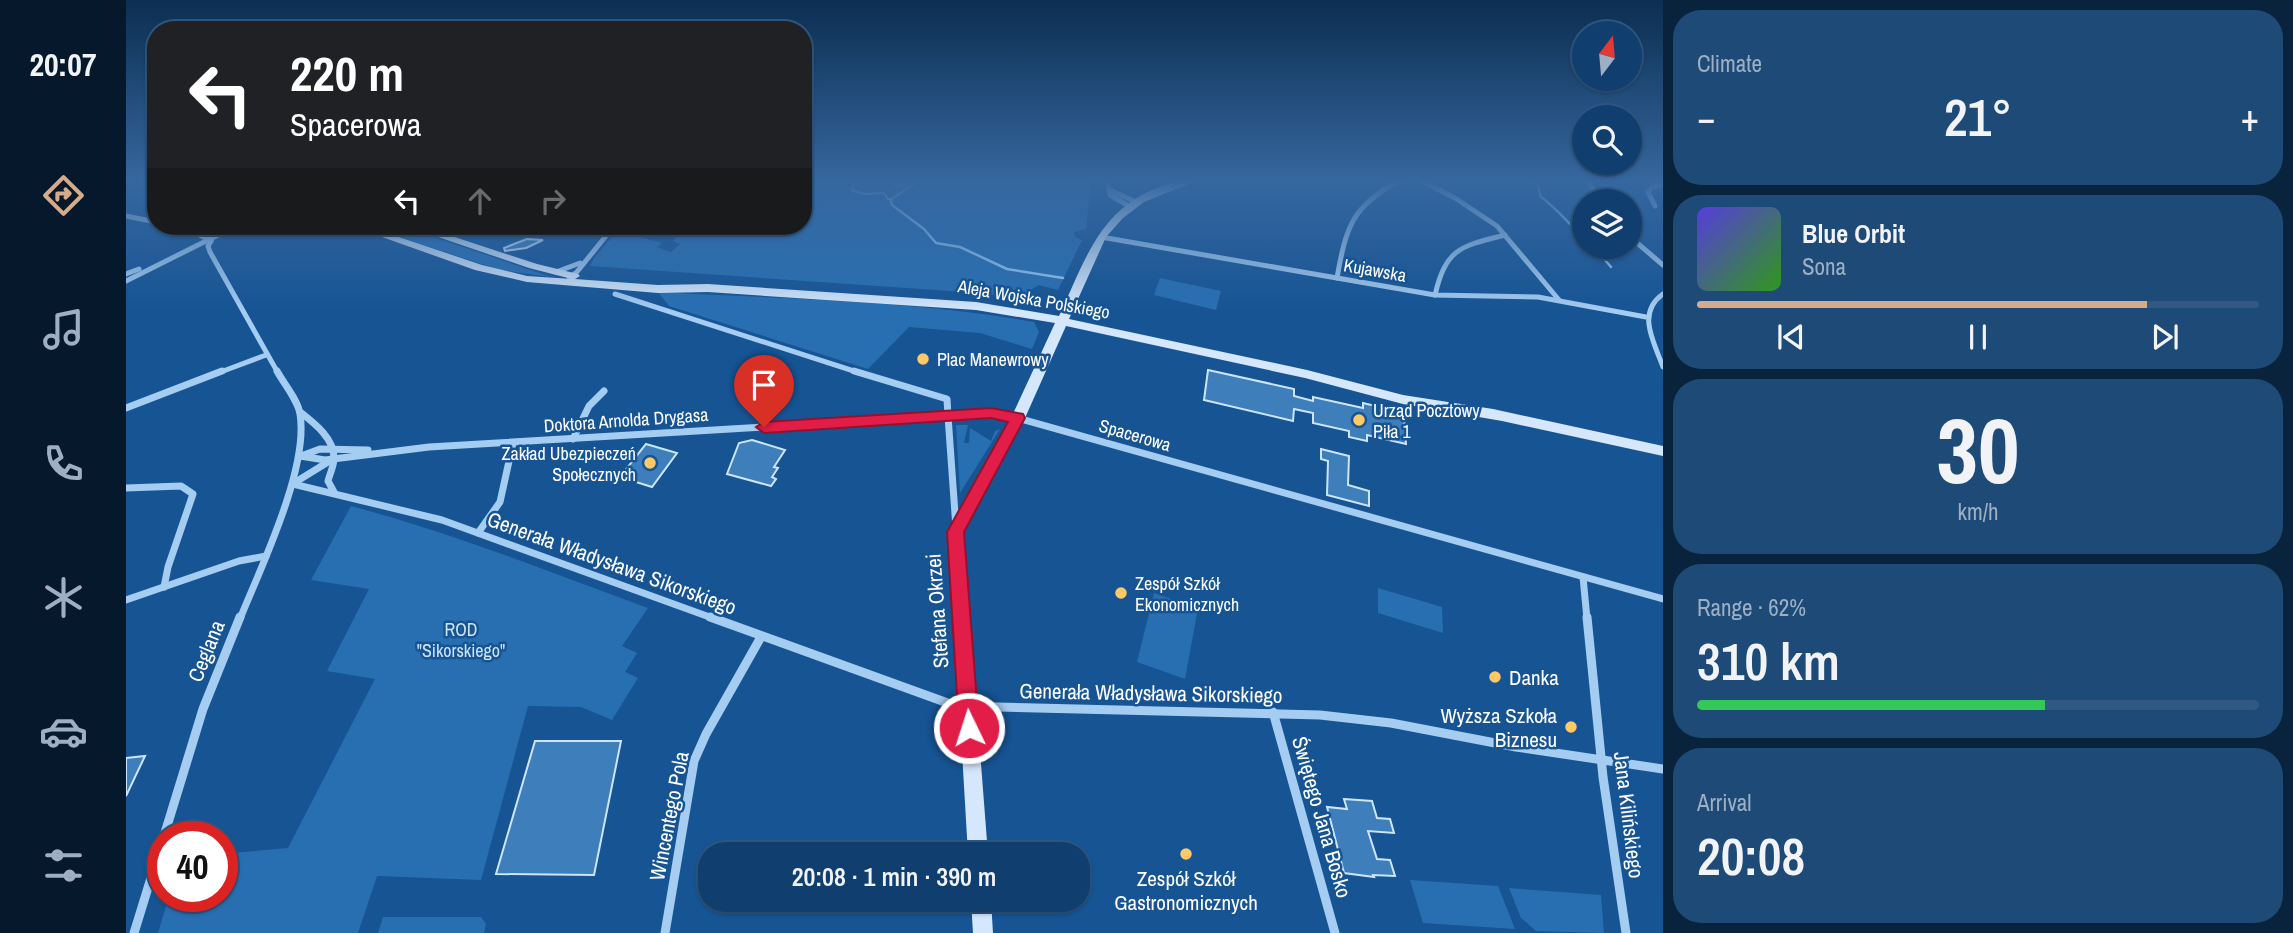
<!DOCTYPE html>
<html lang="en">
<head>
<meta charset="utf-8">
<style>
  :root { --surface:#103f6f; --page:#1e4a77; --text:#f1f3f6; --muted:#9cafc3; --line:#305882; --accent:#d6ab8b }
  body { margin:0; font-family:"Archivo Narrow",sans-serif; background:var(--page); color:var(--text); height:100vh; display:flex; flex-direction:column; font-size:26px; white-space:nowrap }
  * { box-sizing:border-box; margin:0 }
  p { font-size:23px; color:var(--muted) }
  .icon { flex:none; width:38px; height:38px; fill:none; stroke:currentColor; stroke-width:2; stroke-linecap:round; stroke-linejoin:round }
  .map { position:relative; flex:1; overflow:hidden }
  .drawer { display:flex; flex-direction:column; gap:10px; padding:10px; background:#09233d; width:630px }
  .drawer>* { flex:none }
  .banner { position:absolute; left:21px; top:21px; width:665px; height:214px; border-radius:28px; box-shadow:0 2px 5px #0004,0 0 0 2px var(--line); background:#202124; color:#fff; overflow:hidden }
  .needle { width:46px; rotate:16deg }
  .tools { position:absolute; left:1446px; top:21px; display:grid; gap:14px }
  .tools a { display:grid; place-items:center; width:70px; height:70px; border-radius:50%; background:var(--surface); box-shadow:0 2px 5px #0004,0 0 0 2px var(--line); font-size:35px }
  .speed { position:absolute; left:21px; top:821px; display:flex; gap:14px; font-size:35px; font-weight:700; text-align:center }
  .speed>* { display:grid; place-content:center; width:91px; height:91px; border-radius:50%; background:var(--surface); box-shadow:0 2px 5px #0004,0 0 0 2px var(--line); line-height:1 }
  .speed .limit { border:10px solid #d22; background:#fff; color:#111 }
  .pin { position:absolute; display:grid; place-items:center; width:60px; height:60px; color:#fff; margin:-72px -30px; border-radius:50% 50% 50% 0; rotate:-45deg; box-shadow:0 0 7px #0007 }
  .pin .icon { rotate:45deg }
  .me { position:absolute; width:77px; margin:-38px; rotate:356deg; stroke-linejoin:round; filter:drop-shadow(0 0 5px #0008) }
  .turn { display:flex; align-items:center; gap:24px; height:147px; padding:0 28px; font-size:32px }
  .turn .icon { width:91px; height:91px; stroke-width:2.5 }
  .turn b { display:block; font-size:49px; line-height:60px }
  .lanes { display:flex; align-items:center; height:66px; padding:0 28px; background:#0003; justify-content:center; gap:35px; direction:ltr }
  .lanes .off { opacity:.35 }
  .big { font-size:52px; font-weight:600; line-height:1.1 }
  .drawer .widget { flex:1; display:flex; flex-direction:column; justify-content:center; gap:10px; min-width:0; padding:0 24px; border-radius:28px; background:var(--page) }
  .drawer .dial { align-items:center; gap:0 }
  .dial b { font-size:91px; line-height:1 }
  .song { display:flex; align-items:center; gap:21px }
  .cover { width:84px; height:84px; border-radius:10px; background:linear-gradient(135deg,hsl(250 70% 55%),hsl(110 70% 35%)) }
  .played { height:7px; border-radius:4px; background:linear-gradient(90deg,var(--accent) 80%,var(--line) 80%) }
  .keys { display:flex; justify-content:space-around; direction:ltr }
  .heat { display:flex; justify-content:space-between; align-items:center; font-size:38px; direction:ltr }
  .charge { height:10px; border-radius:5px; background:linear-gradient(90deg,#34c759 62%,var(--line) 0) }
  .trip { position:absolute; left:572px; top:842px; width:392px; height:70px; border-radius:28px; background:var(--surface); box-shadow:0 2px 5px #0004,0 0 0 2px var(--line); font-weight:600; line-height:70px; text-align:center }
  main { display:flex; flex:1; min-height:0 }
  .dock { display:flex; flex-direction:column; width:126px; justify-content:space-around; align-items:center; background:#06192c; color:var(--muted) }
  .dock .icon { width:49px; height:49px }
  .dock .on { color:var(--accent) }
  .dock b { font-size:32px; color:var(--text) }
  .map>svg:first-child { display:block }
</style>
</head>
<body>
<main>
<nav class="dock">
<b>20:07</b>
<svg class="icon on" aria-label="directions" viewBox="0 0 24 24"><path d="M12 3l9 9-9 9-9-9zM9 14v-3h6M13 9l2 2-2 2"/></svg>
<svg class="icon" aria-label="music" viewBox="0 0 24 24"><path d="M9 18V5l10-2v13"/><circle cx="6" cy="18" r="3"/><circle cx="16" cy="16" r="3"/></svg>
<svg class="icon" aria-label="phone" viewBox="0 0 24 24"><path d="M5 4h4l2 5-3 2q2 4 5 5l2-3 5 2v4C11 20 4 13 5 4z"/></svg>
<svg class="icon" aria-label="climate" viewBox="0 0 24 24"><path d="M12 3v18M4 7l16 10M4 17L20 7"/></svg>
<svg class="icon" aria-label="car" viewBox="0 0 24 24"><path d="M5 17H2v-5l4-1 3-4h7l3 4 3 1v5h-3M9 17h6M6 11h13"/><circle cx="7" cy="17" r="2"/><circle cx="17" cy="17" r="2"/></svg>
<svg class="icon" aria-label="filters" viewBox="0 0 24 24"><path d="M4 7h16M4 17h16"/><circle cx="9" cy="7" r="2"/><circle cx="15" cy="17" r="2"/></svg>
</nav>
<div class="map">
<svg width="1537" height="933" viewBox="0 0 1537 933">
  <rect width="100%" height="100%" fill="#165494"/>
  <g fill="#286fb2">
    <polygon points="677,181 965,181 960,229 948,232 949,237 956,240 932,290 913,285 906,289 902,300 853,293 464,266 468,258 491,231 536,243 531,247 545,252 554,244 547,241 558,226 677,226"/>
    <polygon points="240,226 275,226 425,277 374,270"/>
    <polygon points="1034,278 1095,291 1090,310 1028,295"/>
    <path d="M532,292C657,299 784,300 908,322L913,332L906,349L854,333L783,327L742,369L543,306Z"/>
    <polygon points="830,425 842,425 838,443 843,443 844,428 865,441 869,431 874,429 834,493"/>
    <path d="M225,506C327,533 423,572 522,608L496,646L511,653L499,672L512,678L486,720L455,707L402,706L355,880L251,876L232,933H32L43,896H96V854L162,848L249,679L201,671L243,589L185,580Z"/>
    <polygon points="1252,588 1316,607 1317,633 1252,613"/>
    <polygon points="1028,593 1072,608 1059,679 1011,662"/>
    <polygon points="1284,880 1372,886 1389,929 1297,923"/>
    <polygon points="1383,888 1475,895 1478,933 1410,931 1395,918"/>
    <polygon points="257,917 355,917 360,924 358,933 252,933"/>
  </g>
  <polygon fill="#386693" stroke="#98c8f4" stroke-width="2" points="726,181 763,181 771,186 792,181 766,199 762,199 758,193 738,194 727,191"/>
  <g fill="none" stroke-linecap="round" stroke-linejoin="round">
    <g stroke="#98c8f4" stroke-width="2.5">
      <path d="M1405,181L1412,186L1415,197C1432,209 1442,224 1458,237"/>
      <polyline points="764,199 766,205 798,229 810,243 834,247 881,269 937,278"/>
      <polyline points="1468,247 1485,267"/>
    </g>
  </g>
  <g fill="#3e7ebb" stroke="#cce5fc" stroke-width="2">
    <polygon points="401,239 417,240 400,248 379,251 378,248"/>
    <polygon points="1082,370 1168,389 1168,396 1187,401 1187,397 1237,408 1237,403 1258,408 1258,413 1278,418 1280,444 1241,435 1241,441 1223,437 1223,431 1187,423 1187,413 1168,409 1167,421 1078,400"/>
    <polygon points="626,440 659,450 648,467 652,468 646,477 650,479 645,486 601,474 613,443"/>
    <polygon points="520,444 551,453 526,487 494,477"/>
    <polygon points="1195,449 1223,456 1222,485 1243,491 1243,506 1201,495 1202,461 1195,459"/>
    <polygon points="409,741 495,741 468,875 370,874"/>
    <polygon points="19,756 0,796 0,758"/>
    <polygon points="1218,799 1246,801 1251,818 1264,819 1268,833 1242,831 1251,859 1264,860 1269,876 1247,875 1248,877 1218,873 1201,807 1221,809"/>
  </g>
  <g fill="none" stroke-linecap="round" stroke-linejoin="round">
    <g stroke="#a5ccf1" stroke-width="5">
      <polyline points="981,181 984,195 1003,206"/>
      <polyline points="1296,181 1329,198 1371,226 1433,300"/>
      <polyline points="1462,181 1474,201"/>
      <polyline points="984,190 1010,202"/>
      <polyline points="1529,206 1522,192 1526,187 1537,184"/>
      <polyline points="0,216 30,222"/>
      <polyline points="48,226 64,230 85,241"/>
      <polyline points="1503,236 1537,265"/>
      <polyline points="975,237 1309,295 1412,297 1520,317"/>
      <polyline points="85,241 82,246 84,252 152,373"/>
      <polyline points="430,272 454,263"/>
      <polyline points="0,274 13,269"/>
      <polyline points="443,277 450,273 488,226"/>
      <path d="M1211,278C1220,227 1226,206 1273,181"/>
      <polyline points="0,281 110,226"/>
      <polyline points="489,294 734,373"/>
      <path d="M1537,294C1510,313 1528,342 1537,367"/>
      <path d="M1309,295C1320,248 1335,246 1379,235"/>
      <polyline points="92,373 140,355"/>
    </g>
    <g stroke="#a5ccf1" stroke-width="7">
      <polyline points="728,371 821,399 822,416 877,414 1537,599"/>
      <polyline points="0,408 96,371"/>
      <path d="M174,412C188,423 208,438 208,458C208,466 204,473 202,481L208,492"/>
      <polyline points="447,439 463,406 478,391"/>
      <polyline points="174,456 199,460 303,447 822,416 830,528"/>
      <polyline points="175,456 194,449 242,450"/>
      <polyline points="168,483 202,462"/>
      <polyline points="167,484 316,520 589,619"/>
      <polyline points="0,488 55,486 67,494 42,567 38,587"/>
      <polyline points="352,533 374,502 387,443"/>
      <polyline points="1457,577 1461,619"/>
      <polyline points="0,600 113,561 140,556"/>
      <path d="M114,619C135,567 183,468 174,414C172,400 158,384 151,371"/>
    </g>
    <g stroke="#a5ccf1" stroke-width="9">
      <polyline points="584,617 830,706 1194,715 1265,723 1390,747 1537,769"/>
      <polyline points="1461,617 1477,777 1500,933"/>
      <polyline points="1147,712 1209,933"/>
      <polyline points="38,836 77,709 114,617"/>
      <polyline points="8,933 37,839"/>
      <polyline points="539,933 568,761 580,734 635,637"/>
    </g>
    <g fill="#d4e7fc" fill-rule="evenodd">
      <path d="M1053,181H1070L1018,202L997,218L980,237L943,319L1181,370L1277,395L1367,409L1537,446V456L1376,421L1277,404L1179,378L940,326L899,418L837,532L862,854H842L823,532L885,418L929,323L850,310L582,292L532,293L401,282L349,270L225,226H240L356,265L401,276L446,279L403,268L280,226H295L411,264L452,274L454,276L449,279L532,285L582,284L850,302L933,316C963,252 976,200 1053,181Z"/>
      <polygon points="845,900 865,900 867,933 847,933"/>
    </g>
  </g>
  <linearGradient id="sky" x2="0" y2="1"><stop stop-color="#0c2e51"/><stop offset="0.58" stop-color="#36679f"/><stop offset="1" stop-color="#36679f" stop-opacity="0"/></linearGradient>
  <rect width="1537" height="312" fill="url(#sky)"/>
  <polygon fill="#e11d48" stroke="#92132f" stroke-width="2" points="865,408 897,414 899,418 838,532 853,728 850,735 843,737 836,735 833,728 821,532 882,422 865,418 638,433 630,427 638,422"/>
  <g fill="#ffc965" stroke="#165494" stroke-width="2.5">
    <circle cx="797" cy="359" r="7"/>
    <circle cx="1233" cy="420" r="7"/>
    <circle cx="524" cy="463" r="7"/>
    <circle cx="995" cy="593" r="7"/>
    <circle cx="1369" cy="677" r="7"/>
    <circle cx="1445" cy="727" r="7"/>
    <circle cx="1060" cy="854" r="7"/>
  </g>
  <g text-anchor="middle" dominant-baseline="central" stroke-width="5" stroke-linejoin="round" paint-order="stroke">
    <g font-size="18" fill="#fff" stroke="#165494">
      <text transform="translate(1249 270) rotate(10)">Kujawska</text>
      <text transform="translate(908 299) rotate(10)">Aleja Wojska Polskiego</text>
      <text transform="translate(500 420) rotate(-4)">Doktora Arnolda Drygasa</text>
      <text transform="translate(1009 435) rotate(16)">Spacerowa</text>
    </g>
    <g font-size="18" fill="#fff" stroke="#165494" text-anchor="start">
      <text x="811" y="359">Plac Manewrowy</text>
      <text x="1247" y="410">Urząd Pocztowy<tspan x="1247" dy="21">Piła 1</tspan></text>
      <text x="510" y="453" text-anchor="end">Zakład Ubezpieczeń<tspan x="510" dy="21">Społecznych</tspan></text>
      <text x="1009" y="583">Zespół Szkół<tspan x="1009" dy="21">Ekonomicznych</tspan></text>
    </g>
    <g font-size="18" fill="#cce5fc" stroke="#165494">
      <text x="335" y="629">ROD<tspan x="335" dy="21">"Sikorskiego"</tspan></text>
    </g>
    <g font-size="21" fill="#fff" stroke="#165494">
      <text transform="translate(486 563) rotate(20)">Generała Władysława Sikorskiego</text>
      <text transform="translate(811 611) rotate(-94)">Stefana Okrzei</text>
      <text transform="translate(80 651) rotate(-68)">Ceglana</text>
      <text transform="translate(1025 693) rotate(1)">Generała Władysława Sikorskiego</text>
      <text transform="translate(1503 815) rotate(83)">Jana Kilińskiego</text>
      <text transform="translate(543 816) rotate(-79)">Wincentego Pola</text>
      <text transform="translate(1196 817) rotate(74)">Świętego Jana Bosko</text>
    </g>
    <g font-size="21" fill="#fff" stroke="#165494" text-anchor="start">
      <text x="1383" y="677">Danka</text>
      <text x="1431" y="715" text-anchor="end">Wyższa Szkoła<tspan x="1431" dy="24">Biznesu</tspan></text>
      <text x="1060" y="878" text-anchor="middle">Zespół Szkół<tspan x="1060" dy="24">Gastronomicznych</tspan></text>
    </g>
  </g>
</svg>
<div class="tools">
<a><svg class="needle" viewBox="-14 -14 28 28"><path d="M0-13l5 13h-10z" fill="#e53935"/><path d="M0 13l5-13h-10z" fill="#9cafc3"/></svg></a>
<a><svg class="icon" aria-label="search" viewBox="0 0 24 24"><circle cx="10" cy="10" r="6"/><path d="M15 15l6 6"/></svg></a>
<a><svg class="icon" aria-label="layers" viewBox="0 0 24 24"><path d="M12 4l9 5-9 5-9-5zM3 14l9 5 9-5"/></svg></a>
</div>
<div class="speed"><div class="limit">40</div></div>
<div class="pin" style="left:638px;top:427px;background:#d93025"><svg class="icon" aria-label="arrive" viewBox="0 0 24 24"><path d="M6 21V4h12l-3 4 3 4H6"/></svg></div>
<svg class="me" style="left:843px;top:728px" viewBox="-20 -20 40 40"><circle r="17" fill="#e11d48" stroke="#fff" stroke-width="3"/><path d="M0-11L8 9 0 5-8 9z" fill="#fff"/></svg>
<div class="trip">20:08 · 1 min · 390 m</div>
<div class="banner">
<div class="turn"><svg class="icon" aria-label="left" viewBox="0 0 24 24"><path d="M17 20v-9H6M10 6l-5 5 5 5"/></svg><div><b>220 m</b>Spacerowa</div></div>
<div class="lanes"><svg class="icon" aria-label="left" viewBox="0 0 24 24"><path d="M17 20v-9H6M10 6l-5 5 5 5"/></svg><svg class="icon off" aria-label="ahead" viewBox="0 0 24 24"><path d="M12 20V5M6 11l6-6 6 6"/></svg><svg class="icon off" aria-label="right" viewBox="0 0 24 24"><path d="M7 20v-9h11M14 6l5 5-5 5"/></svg></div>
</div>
</div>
<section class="drawer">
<div class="widget"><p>Climate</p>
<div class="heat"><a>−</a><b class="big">21°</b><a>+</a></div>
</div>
<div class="widget">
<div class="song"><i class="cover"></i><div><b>Blue Orbit</b><p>Sona</p></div></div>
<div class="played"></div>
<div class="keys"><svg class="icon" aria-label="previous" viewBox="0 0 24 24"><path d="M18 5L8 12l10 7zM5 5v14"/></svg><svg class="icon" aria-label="pause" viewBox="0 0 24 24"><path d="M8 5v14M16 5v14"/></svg><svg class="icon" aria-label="next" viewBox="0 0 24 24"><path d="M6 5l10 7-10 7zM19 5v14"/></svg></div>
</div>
<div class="widget dial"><b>30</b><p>km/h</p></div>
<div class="widget"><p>Range · 62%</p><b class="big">310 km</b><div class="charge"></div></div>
<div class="widget"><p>Arrival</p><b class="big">20:08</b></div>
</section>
</main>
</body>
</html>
